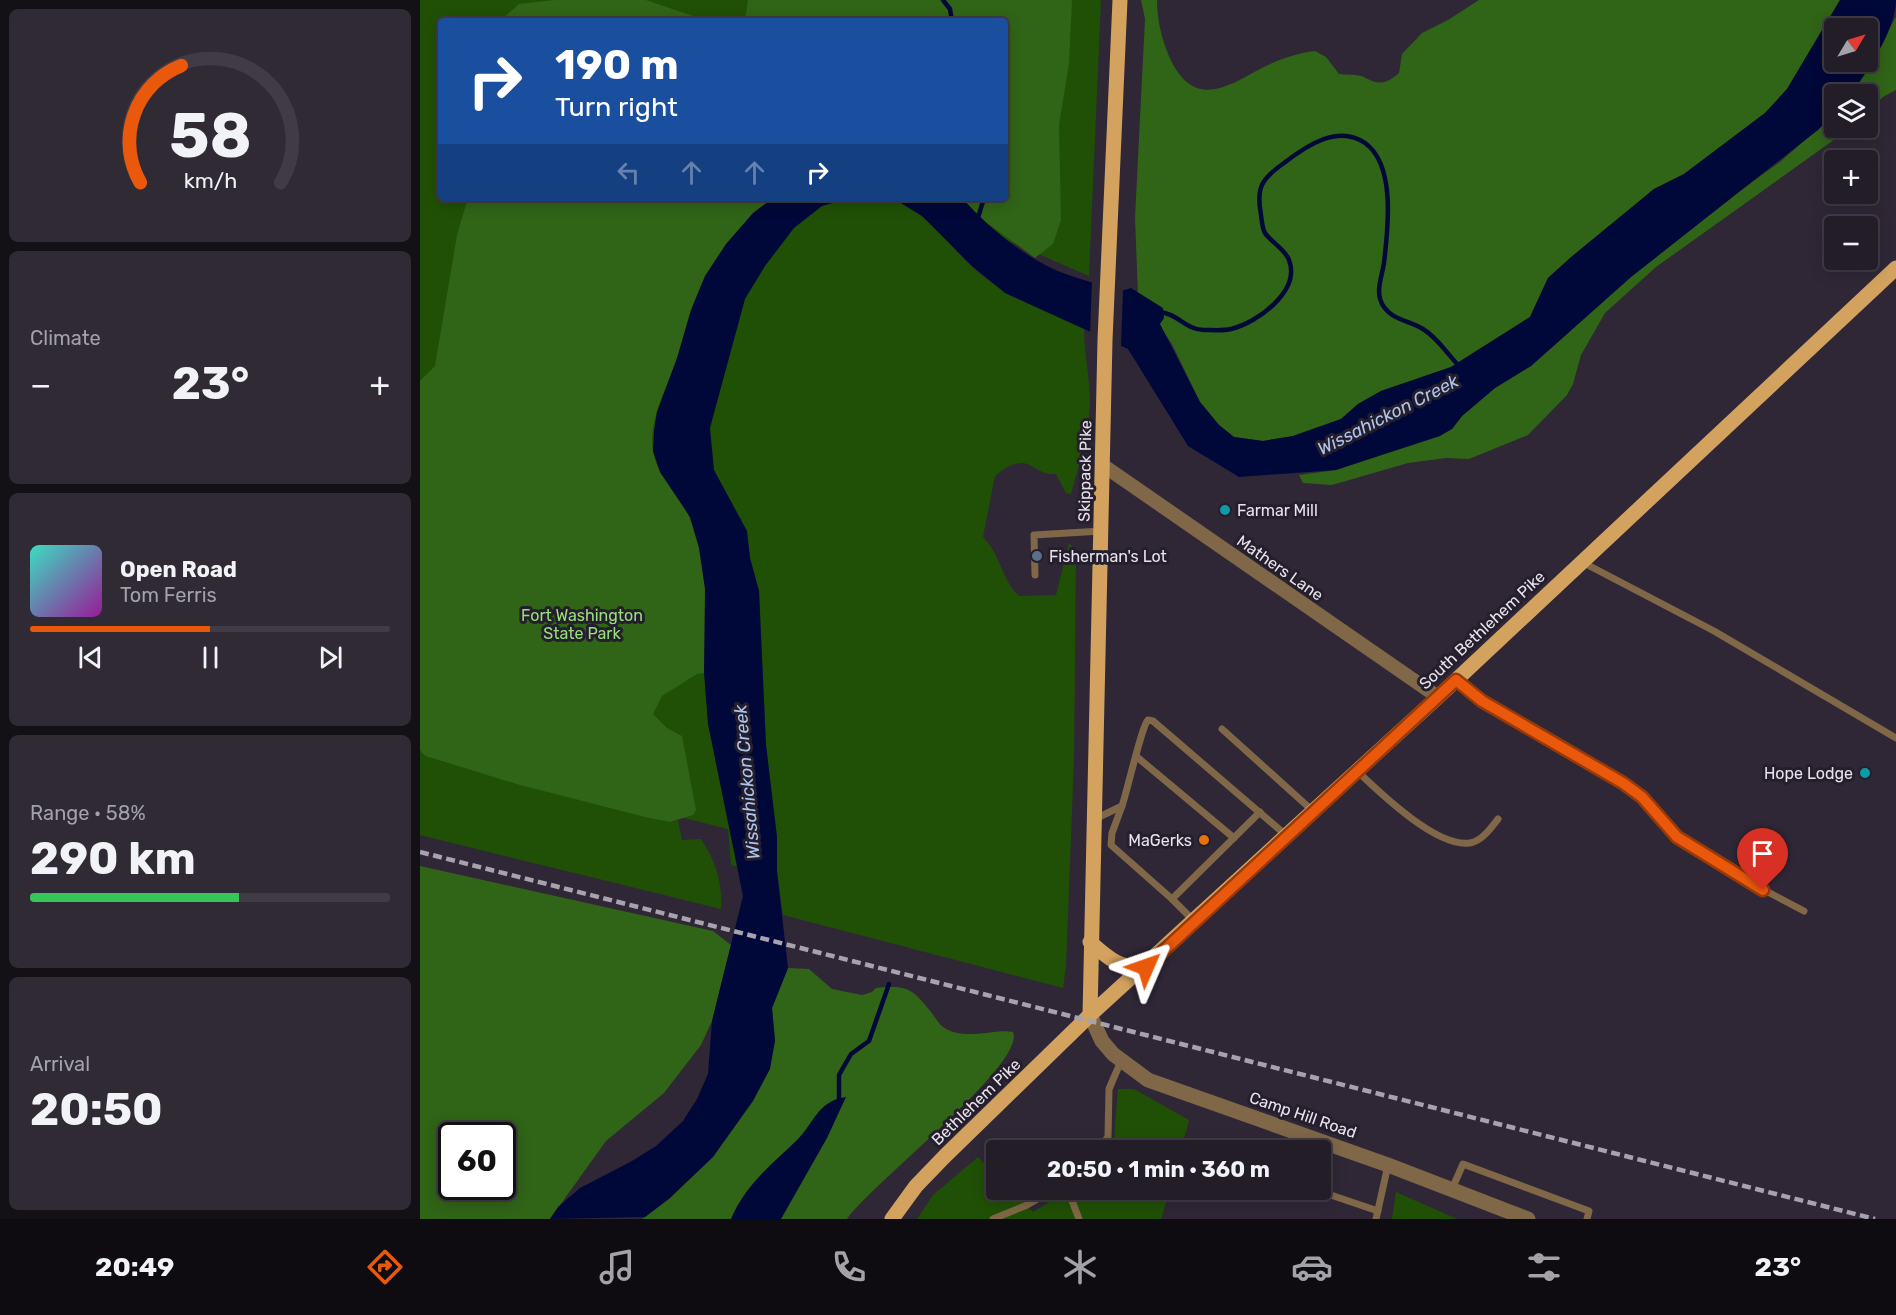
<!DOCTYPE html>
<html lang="en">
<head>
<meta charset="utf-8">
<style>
  :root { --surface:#231d28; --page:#2f2a34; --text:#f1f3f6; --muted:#a3a2a8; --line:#403b45; --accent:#ea580c }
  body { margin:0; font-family:Rubik,sans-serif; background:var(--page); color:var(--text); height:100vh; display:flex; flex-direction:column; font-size:22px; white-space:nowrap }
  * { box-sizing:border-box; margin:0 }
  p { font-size:20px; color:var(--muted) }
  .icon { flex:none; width:33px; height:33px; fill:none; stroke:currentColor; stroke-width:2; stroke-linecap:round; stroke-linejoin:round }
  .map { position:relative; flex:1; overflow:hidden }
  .details { display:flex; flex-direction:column; gap:9px; padding:9px; background:#131016; width:420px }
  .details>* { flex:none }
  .guide { position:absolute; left:18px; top:18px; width:570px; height:183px; border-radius:6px; box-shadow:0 3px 15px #0003,0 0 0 2px var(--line); background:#1a4fa0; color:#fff; overflow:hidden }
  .needle { width:39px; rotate:52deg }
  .fabs { position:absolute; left:1404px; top:18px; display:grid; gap:12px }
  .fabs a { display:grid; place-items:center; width:54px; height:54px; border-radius:6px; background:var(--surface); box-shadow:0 3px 15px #0003,0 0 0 2px var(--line); font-size:30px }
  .speed { position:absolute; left:18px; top:1122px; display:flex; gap:12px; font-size:30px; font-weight:700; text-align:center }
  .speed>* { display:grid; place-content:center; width:78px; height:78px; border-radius:50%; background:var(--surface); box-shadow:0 3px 15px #0003,0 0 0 2px var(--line); line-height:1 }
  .speed .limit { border:3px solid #111; border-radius:9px; background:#fff; color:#111 }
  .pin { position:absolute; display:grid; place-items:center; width:51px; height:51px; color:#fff; margin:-62px -26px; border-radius:50% 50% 50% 0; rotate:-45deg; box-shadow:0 0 6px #0007 }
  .pin .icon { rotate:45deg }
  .me { position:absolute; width:66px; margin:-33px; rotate:47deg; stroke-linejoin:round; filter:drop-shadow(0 0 4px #0008) }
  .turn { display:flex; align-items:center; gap:21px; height:126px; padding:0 18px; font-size:27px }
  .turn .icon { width:78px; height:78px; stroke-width:2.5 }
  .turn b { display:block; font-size:42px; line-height:51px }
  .lanes { display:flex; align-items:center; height:57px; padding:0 18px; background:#0003; justify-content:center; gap:30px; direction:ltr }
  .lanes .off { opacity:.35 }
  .big { font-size:45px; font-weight:700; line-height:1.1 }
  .details .card { flex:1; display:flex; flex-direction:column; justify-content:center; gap:9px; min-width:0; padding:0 21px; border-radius:9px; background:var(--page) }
  .details .dial { align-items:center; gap:0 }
  .dial svg { height:156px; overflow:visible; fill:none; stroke:var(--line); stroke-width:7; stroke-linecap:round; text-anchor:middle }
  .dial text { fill:var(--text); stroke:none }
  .song { display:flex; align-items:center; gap:18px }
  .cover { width:72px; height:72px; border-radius:9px; background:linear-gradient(135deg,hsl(170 70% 55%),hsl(300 70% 35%)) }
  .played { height:6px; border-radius:3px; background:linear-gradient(90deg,var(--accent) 50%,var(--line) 50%) }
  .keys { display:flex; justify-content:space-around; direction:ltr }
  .heat { display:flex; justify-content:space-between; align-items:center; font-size:33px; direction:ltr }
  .charge { height:9px; border-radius:4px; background:linear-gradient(90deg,#34c759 58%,var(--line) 0) }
  .trip { position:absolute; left:566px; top:1140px; width:345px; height:60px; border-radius:6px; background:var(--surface); box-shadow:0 3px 15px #0003,0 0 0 2px var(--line); font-weight:700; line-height:60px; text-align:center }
  .tabs { display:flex; height:96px; justify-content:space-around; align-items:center; background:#0e0c10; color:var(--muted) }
  .tabs .icon { width:42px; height:42px }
  .tabs .on { color:var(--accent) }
  .tabs b { font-size:27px; color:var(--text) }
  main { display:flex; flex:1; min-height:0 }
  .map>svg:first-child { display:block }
</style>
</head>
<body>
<main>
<section class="details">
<div class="card dial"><svg viewBox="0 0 100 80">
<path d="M14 69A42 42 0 1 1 86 69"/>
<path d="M14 69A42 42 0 0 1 35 9" stroke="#ea580c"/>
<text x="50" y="56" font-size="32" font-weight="700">58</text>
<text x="50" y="72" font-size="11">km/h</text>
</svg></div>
<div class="card"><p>Climate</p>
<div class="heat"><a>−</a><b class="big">23°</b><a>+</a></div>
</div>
<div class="card">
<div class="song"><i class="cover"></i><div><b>Open Road</b><p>Tom Ferris</p></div></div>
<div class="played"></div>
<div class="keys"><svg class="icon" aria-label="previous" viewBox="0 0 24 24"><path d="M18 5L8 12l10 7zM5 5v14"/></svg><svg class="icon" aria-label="pause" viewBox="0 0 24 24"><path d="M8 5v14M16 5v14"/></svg><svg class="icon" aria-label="next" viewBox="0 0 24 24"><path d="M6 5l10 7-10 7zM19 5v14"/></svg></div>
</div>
<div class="card"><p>Range · 58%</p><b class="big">290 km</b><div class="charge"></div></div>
<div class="card"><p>Arrival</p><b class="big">20:50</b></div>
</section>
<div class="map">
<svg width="1476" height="1219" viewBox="0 0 1476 1219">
  <rect width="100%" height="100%" fill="#2f2736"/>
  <g fill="#205005" fill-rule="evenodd">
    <path d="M0,0H681L669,276L513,208L495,211C517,226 532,248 551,266C583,296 625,311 664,328C664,353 670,378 670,403C669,434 659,465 651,494L646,493L636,474C610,476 610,447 575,476L563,537C581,555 581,579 599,596L636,595L649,543L656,550L654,759L646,966L643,988L363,915L357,871V837L346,745L339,591L330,558L327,531L347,874L311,865L308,829L3,753L5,756C86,781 167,803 250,822L258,820L262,840L281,839C295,859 303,884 301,909L0,835ZM21,21H585V198H21Z"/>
    <polygon points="698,1089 714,1089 769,1120 761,1150 693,1150"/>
    <polygon points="558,1157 576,1175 576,1190 590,1190 613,1212 649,1190 750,1190 741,1219 497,1219 513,1195"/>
    <polygon points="976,1192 1037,1219 972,1219"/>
  </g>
  <g fill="#306417" fill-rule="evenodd">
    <polygon points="135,0 226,0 276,17 298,21 80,21 99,4"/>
    <polygon points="328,0 652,0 649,63 639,125 641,220 633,244 615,258 559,217 542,198 585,198 585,21 325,21"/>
    <path d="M721,0H737C737,23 744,51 757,71C781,107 813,83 842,68C857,60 878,53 895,51L906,57L919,74C926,75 937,74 944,77C959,85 965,85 979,73L982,54L1002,33L1028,20L1059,0H1420L1367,89L1345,113L1264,174L1234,189L1150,258L1128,278L1110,317L1031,367L961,391L938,404L921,419L873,436L843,441L814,437L799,425L780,402L752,344L718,295L715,218L725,19Z"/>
    <polygon points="1476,17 1476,90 1463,97 1448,111 1448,94 1431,94"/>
    <polygon points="1414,114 1414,128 1429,128 1418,137 1236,267 1185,313 1161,355 1153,384 1147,395 1108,435 1049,459 1026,458 988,463 912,485 883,483 879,475 916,470 1032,429 1042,416 1075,388 1111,366 1211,277 1314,195 1360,162"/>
    <path d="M48,198H353C318,225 285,268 271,311C265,327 263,343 257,359C247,388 228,419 233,451C237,478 261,495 270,519C289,566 289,623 284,673L277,674L242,696L233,714L247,728L262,736L276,810L273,815L250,822L225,817L100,785L5,756L0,750V381L15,366L37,235Z"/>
    <path d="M0,866L293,931L311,945L292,1021L281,1045L244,1093L186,1141L130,1219H0ZM32,1136H82V1186H32Z"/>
    <path d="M368,968L389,969L412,989L442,995L452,992L456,988C487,985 492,988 511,1012C515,1017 519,1024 523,1027C545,1042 574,1028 593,1032C607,1063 448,1187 427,1219H222L250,1198L355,1041L352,1008Z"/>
  </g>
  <g fill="#000839" fill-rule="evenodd">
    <path d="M1420,0H1476C1476,29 1448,71 1431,94H1414V114L1398,130L1211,277L1111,366L1075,388L1042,416L1032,429L1020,436L916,470L819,477L768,446L708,349L585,293L552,266L502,216L479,202L463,198H542C568,227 606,259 643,273C662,280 682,285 701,291L711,288L743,308L744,318L740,324L780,402L799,425L814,437L843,441L873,436L921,419L938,404L961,391L1031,367L1110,317L1128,278L1150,258L1234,189L1264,174L1345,113L1367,89ZM1414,28H1448V62H1414Z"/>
    <polygon points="353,198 430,198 402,206 374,228 345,266 325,299 290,428 294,470 327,531 330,558 339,591 346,745 357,837 357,871 368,968 352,1008 355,1041 350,1069 333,1101 293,1157 250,1198 225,1217 130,1219 138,1207 160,1188 212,1161 236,1146 263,1121 277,1099 288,1074 292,1021 323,896 288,724 284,673 285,589 279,548 270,517 240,472 233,451 234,430 237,412 257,358 271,310 285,276 306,244 333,213"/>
    <path d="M426,1097L407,1138L361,1219H311C325,1185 351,1165 376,1141C394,1124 397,1101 426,1097Z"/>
  </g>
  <polygon fill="#2f2736" points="672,279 703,290 701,346 670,335"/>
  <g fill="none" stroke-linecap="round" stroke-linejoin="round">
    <g stroke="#000839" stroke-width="4.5">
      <polyline points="523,0 530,9 532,21"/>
      <polyline points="557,221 564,198"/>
      <path d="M739,312C757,313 766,330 784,330C792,330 804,331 811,329C837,323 881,291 869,260C865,249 851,242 845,233C842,228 842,221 841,215C836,188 841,179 864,163C886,146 918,124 945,143C976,165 968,229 964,263C962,277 954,293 964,307C973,320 990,321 1003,329C1018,338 1028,355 1041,368"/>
      <polyline points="419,1100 419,1075 431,1054 449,1041 469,984"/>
    </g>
    <g stroke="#7f6748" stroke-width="7">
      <polyline points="1162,562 1294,631 1476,738"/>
      <polyline points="615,575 614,535 682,531"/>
      <polyline points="1036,680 1062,701 1203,783 1222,797 1257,837 1323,879 1384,911"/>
      <polyline points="802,729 894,812"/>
      <polyline points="717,757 814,838"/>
      <path d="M937,771C960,793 1017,848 1050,843C1062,841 1071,828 1078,819"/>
      <polyline points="702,806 692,833 691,845 752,899 840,812"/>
      <path d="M675,819L702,806C707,792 722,725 728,720L733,721L867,836"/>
      <polyline points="752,899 773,920"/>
      <polyline points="678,1150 688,1137 689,1089 701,1061"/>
      <polyline points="1032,1189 1043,1164 1169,1211 1167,1219"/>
      <polyline points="648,1190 659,1219"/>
      <polyline points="896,1190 958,1211"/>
      <polyline points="573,1219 607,1205 633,1190"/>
      <polyline points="956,1219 968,1165"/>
    </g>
    <polyline stroke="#7f6748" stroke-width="14" points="684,466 1018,697"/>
    <polyline stroke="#7f6748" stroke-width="15" points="670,1015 682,1041 693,1054 728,1080 968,1165 1108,1219"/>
    <g stroke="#d3a25f" stroke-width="15">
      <path d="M670,942C688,958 701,970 726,967"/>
      <polyline points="670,1015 685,340 700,0"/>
      <polyline points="472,1219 496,1186 525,1156 670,1015 1018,697 1476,268"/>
    </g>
    <polyline stroke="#a8a2ae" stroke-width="4.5" stroke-dasharray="9 4.5" stroke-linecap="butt" points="0,852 1455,1219"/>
  </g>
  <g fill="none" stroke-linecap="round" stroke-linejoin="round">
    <defs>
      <polyline id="route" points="726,967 1036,680 1062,701 1203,783 1222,797 1257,837 1343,890"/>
    </defs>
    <use href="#route" stroke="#983908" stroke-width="15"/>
    <use href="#route" stroke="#ea580c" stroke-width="10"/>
  </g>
  <g fill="#0f9aa8" stroke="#251e2c" stroke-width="2">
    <circle cx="805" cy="510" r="6"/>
    <circle cx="1445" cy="773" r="6"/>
  </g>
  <circle fill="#5c6f8a" stroke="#251e2c" stroke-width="2" cx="617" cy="556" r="6"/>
  <circle fill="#e8710a" stroke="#251e2c" stroke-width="2" cx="784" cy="840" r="6"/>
  <g text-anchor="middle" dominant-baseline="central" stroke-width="6" stroke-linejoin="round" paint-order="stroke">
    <g font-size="16" fill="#e8e3ed" stroke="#251e2c">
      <text transform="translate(665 471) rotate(-89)">Skippack Pike</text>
      <text transform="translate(860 568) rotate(35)">Mathers Lane</text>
      <text transform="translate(1062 630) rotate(-43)">South Bethlehem Pike</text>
      <text transform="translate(556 1102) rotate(-44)">Bethlehem Pike</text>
      <text transform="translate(883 1115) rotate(19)">Camp Hill Road</text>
    </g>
    <g font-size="16" fill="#e8e3ed" stroke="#251e2c" text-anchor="start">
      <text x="817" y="510">Farmar Mill</text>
      <text x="629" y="556">Fisherman's Lot</text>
      <text x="1433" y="773" text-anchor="end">Hope Lodge</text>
      <text x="772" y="840" text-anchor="end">MaGerks</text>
    </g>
    <g font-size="16" fill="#97df7b" stroke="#251e2c">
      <text x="162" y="615">Fort Washington<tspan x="162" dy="18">State Park</tspan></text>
    </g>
    <g font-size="18" font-style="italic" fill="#adc5ec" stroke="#251e2c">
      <text transform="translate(968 415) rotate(-27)">Wissahickon Creek</text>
      <text transform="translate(327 782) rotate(-95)">Wissahickon Creek</text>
    </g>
  </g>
</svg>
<div class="fabs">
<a><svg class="needle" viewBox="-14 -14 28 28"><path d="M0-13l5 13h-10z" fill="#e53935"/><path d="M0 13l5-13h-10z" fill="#a3a2a8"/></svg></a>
<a><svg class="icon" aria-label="layers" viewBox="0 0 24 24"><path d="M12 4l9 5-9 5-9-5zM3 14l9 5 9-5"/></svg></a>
<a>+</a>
<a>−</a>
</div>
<div class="speed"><div class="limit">60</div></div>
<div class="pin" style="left:1343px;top:890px;background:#d93025"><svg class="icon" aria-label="arrive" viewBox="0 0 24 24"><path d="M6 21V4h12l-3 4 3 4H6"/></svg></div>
<svg class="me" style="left:726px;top:967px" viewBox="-20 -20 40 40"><path d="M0-17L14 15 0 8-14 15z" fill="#ea580c" stroke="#fff" stroke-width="4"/></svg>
<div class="trip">20:50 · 1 min · 360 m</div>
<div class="guide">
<div class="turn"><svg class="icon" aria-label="right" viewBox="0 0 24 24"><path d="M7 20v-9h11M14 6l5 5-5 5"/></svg><div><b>190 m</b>Turn right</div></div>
<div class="lanes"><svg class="icon off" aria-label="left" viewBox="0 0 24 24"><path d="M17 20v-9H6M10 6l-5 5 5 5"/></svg><svg class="icon off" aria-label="ahead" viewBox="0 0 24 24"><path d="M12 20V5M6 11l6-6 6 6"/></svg><svg class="icon off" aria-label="ahead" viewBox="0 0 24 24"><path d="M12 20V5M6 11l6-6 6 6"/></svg><svg class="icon" aria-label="right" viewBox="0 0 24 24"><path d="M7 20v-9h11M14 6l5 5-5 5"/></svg></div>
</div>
</div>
</main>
<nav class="tabs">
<b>20:49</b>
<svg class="icon on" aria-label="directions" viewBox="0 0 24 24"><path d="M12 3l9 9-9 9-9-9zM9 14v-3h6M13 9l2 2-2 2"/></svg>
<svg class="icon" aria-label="music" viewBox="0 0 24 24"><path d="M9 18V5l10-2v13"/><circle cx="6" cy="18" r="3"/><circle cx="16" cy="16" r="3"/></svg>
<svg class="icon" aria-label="phone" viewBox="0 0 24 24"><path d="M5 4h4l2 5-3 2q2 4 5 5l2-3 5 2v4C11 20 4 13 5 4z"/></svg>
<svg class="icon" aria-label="climate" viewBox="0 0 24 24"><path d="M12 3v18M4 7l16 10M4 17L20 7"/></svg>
<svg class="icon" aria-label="car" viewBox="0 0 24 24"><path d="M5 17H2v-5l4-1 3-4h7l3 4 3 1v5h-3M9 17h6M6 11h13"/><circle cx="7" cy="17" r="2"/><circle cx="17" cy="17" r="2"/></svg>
<svg class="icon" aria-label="filters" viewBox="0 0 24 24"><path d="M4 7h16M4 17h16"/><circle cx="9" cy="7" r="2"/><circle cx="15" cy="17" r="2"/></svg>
<b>23°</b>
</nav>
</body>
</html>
